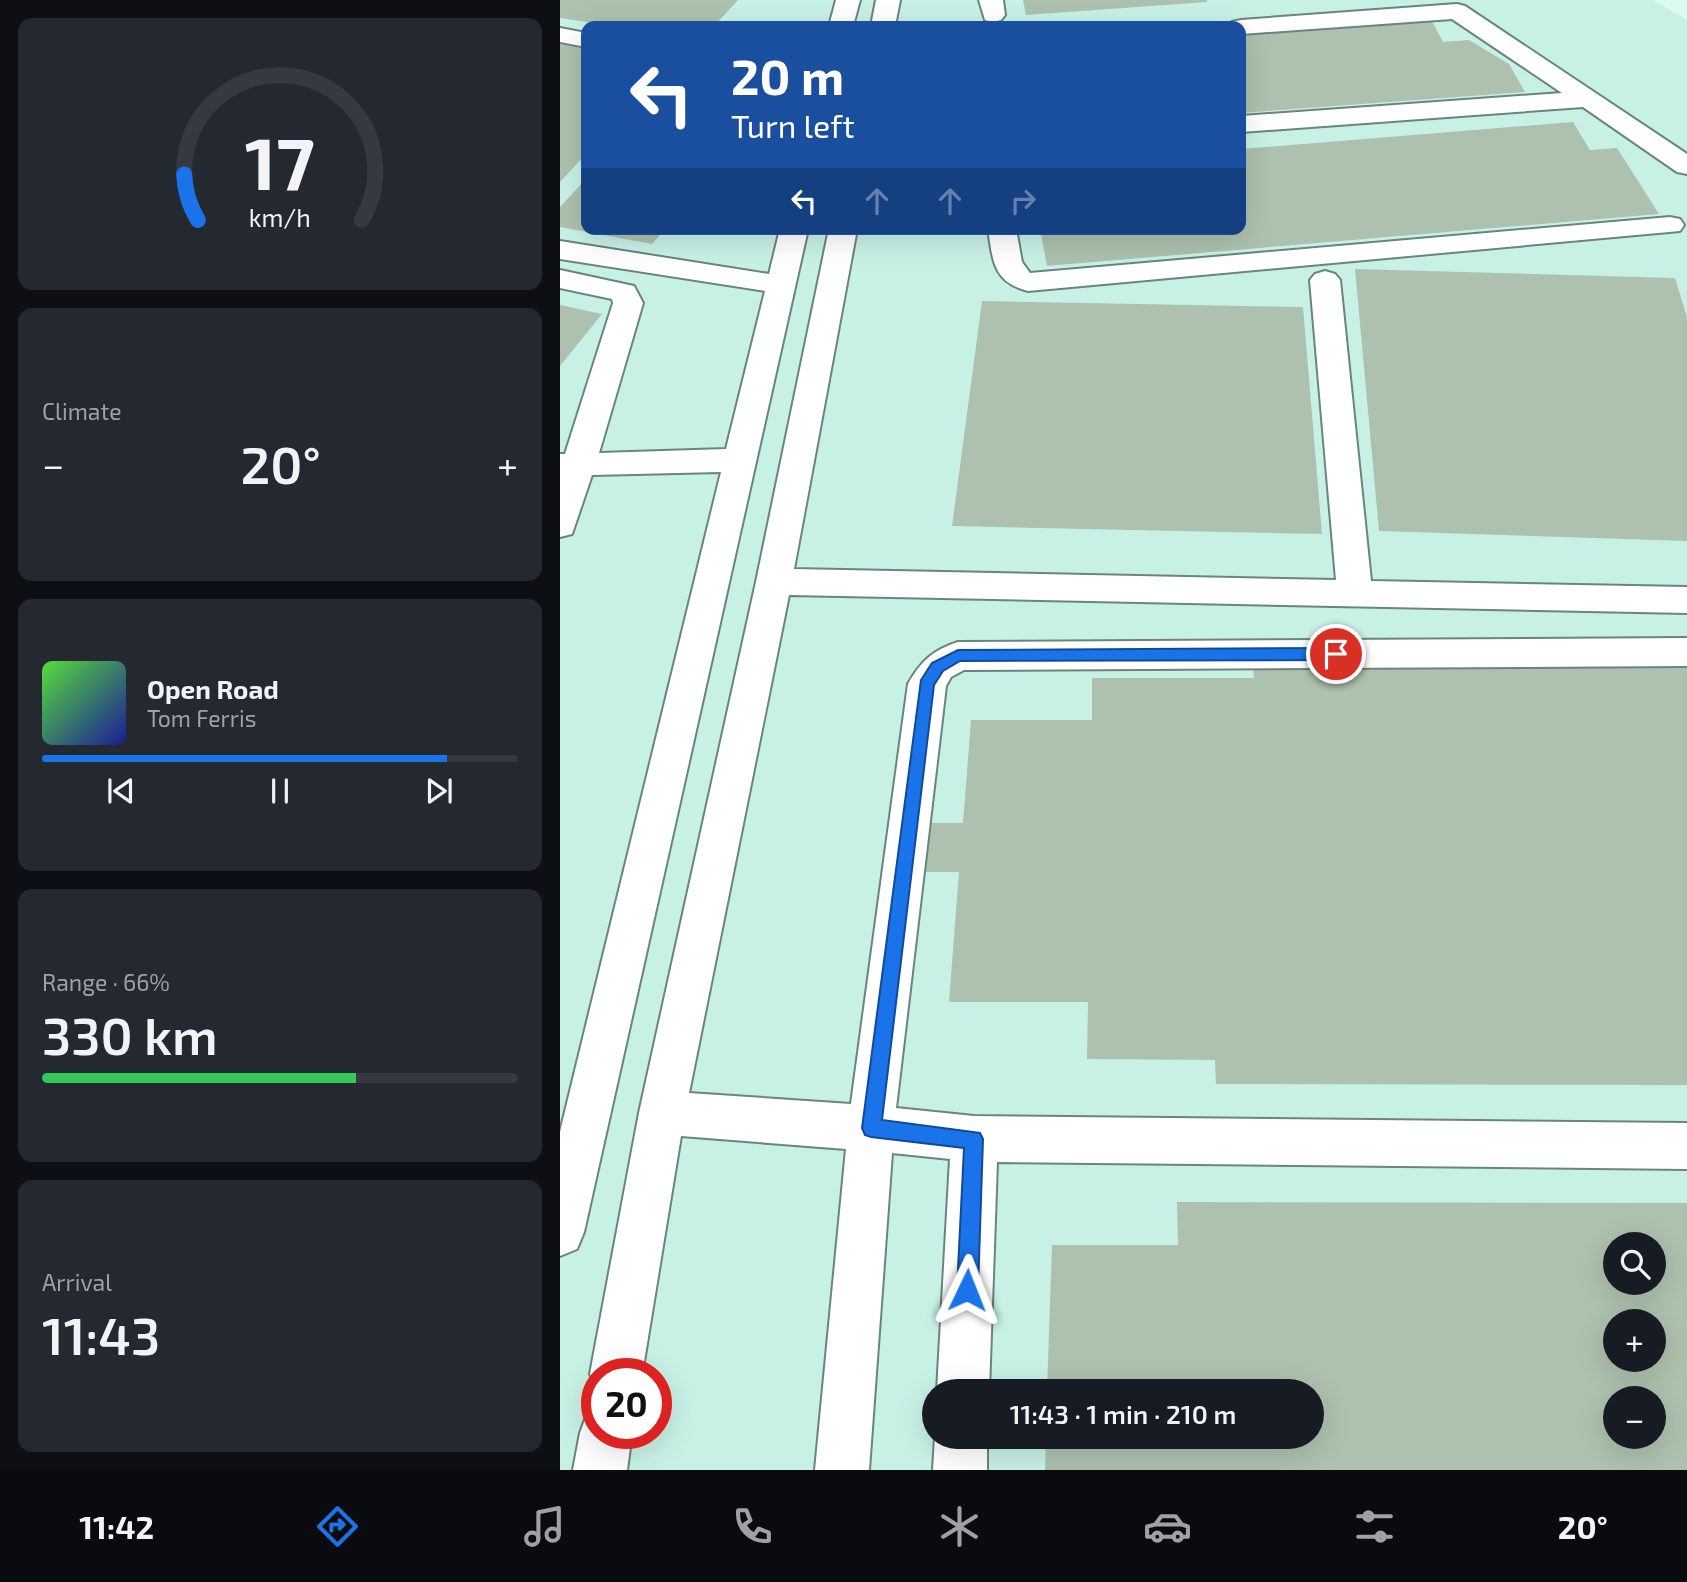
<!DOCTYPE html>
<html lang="en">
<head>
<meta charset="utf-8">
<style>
  :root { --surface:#171b24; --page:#242831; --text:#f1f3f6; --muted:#9ea1a6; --line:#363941; --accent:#1a73e8 }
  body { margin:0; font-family:"Exo 2",sans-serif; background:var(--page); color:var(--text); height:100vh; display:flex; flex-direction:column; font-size:26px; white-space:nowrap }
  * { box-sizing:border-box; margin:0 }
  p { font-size:23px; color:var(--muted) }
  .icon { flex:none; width:38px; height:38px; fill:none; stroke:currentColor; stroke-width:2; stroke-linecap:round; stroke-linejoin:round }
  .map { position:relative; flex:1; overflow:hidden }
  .drawer { display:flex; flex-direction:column; gap:18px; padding:18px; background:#0d0f14; width:560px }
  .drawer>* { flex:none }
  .guide { position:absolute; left:21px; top:21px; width:665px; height:214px; border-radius:14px; box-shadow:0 7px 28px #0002; background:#1a4fa0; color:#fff; overflow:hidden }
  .buttons { position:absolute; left:1043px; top:1232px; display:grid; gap:14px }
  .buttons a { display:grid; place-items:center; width:63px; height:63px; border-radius:50%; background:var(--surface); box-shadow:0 7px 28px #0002; font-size:35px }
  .speed { position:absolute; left:21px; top:1358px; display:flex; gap:14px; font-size:35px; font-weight:700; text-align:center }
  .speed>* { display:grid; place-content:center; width:91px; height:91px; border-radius:50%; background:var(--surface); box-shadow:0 7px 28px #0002; line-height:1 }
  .speed .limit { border:10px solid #d22; background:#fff; color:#111 }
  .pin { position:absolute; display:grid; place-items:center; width:60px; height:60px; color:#fff; margin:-30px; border:4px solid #fff; border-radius:50%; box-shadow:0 2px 7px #0007 }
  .me { position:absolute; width:77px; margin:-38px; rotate:2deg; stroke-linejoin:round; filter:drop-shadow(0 0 5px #0008) }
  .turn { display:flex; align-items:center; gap:24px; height:147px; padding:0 35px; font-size:32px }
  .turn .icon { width:91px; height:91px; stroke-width:2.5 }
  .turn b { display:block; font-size:49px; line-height:60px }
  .lanes { display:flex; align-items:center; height:66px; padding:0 35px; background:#0003; justify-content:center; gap:35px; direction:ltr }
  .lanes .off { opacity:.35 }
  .big { font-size:52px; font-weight:600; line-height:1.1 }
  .drawer .widget { flex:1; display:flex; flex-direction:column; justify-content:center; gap:10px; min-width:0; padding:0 24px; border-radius:14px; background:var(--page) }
  .drawer .dial { align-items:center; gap:0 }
  .dial svg { height:182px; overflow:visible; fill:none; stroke:var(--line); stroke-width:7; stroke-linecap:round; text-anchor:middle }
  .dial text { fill:var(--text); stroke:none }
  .song { display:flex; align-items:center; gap:21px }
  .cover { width:84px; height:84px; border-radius:10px; background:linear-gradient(135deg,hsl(110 70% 55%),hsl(240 70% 35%)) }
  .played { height:7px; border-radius:4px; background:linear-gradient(90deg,var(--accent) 85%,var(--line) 85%) }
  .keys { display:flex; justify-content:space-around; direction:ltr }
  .heat { display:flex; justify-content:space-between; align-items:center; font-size:38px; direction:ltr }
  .charge { height:10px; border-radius:5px; background:linear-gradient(90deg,#34c759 66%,var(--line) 0) }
  .trip { position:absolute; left:362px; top:1379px; width:402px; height:70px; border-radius:35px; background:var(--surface); box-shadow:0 7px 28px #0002; font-weight:600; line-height:70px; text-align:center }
  .tabs { display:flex; height:112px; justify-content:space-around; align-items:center; background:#090b0e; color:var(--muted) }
  .tabs .icon { width:49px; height:49px }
  .tabs .selected { color:var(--accent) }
  .tabs b { font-size:32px; color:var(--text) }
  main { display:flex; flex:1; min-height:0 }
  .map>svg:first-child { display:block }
</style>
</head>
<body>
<main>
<section class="drawer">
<div class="widget dial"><svg viewBox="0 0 100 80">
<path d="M14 69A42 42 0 1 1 86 69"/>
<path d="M14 69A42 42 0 0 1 8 49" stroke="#1a73e8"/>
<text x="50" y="56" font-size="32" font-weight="700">17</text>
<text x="50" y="72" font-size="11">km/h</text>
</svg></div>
<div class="widget"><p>Climate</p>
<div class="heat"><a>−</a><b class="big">20°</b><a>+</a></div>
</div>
<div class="widget">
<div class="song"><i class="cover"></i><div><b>Open Road</b><p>Tom Ferris</p></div></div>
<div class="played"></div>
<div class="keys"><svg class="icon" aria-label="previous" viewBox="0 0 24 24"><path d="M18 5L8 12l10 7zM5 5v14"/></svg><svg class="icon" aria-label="pause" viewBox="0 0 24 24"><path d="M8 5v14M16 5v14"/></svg><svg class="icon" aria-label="next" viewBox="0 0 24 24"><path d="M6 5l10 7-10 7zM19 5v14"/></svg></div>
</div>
<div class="widget"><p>Range · 66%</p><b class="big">330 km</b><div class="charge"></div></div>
<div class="widget"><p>Arrival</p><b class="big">11:43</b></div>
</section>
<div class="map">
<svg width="1127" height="1470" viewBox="0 0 1127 1470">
  <rect width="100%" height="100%" fill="#dbfaf1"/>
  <path fill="#c8f1e6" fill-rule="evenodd" d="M0,0H1093L1127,20V1470H0ZM26,26H681V229H26ZM1055,1244H1094V1283H1055ZM1055,1321H1094V1360H1055ZM37,1374H96V1433H37ZM374,1391H752V1437H374ZM1055,1398H1094V1437H1055Z"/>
  <g fill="#adc1ae" fill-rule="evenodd">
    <polygon points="0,0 178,0 154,26 54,26 0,18"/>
    <polygon points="463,0 647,0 647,2 466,15"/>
    <polygon points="870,17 883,42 909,40 949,64 965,92 681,113 681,30"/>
    <polygon points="0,44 26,49 26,154 0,182"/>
    <polygon points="1013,122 1030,150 1057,148 1099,214 487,266 480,229 681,229 681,149"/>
    <polygon points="26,179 26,229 105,229 92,244 0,227 0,207"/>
    <polygon points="795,269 1115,278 1127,317 1127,541 819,531"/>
    <polygon points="422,301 743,307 762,534 392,526"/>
    <polygon points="0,305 42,314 0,366"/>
    <polygon points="692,655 1127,656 1127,1085 656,1084 655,1060 527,1059 528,1002 389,1002 399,872 353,872 357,823 403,823 411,720 532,720 532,678 694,678"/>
    <path d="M617,1202L1127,1203V1470H485L486,1437H752V1391H487L492,1245H618ZM1055,1244H1094V1283H1055ZM1055,1321H1094V1360H1055ZM1055,1398H1094V1437H1055Z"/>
  </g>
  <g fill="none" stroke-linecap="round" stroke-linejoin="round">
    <defs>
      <g id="minor">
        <polygon points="276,0 300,0 293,26 269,26"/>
        <polygon points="316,0 340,0 335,26 311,26"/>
        <polygon points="419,0 443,0 445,15 441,20 433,22 425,20"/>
        <polygon points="897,4 905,6 1127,154 1127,174 1117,172 1023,107 681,132 681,116 1002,93 892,19 681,34 681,26 669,26 672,22 681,20"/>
        <polygon points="0,28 26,33 26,47 0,42"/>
        <path d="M1110,217L1120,219L1124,225L1120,231L468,291C433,282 433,261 428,229H456L462,262L470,273Z"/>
        <polygon points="220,229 248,229 24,1232 17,1249 0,1256 0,1132 161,472 32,475 12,534 0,537 0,454 5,454 53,303 52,299 0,288 0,270 74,286 83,303 39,453 166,449 205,291 0,259 0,241 209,274"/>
        <path d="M269,229H297L234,569L776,580L750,280L755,274L765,271L775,274L780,280L811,581L1127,587V613L229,595L129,1093L291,1104L348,684C361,661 373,650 398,642L1127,638V666L404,670L391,677L386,686L336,1108L414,1116L1127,1123V1169L437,1162L429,1391H377L390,1159L332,1153L309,1470H255L286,1149L121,1136L82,1374H37V1390L30,1374L79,1113L196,582Z"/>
        <polygon points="37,1411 37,1433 72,1433 67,1470 13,1470 20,1433 27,1414"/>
        <polygon points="375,1437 427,1437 427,1470 373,1470"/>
      </g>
    </defs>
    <use href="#minor" stroke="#69857d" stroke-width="4"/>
    <use href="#minor" fill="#fff" fill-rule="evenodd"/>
  </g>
  <polygon fill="#1a73e8" stroke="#114b97" stroke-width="2" points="776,648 783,654 776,660 400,661 383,671 374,685 322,1120 420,1133 423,1139 418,1290 415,1298 407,1301 400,1298 397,1290 404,1148 311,1137 305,1135 302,1128 361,680 372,663 398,650"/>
</svg>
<div class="buttons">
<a><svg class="icon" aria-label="search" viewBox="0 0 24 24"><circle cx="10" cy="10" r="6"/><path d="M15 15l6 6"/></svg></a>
<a>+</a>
<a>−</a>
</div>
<div class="speed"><div class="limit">20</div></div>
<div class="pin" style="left:776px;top:654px;background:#d93025"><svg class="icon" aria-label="arrive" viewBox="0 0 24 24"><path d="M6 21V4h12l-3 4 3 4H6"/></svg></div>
<svg class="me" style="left:407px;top:1290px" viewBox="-20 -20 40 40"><path d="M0-17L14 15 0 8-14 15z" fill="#1a73e8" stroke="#fff" stroke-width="4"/></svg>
<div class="trip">11:43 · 1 min · 210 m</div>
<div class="guide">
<div class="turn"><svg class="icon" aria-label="left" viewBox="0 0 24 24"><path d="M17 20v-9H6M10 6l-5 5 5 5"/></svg><div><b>20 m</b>Turn left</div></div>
<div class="lanes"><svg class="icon" aria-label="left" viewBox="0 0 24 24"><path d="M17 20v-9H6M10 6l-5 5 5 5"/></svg><svg class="icon off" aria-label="ahead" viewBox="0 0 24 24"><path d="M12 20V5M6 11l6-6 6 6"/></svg><svg class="icon off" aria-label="ahead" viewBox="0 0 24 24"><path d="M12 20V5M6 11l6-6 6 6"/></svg><svg class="icon off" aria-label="right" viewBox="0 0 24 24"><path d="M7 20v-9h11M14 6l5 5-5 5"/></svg></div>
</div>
</div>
</main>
<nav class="tabs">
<b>11:42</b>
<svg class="icon selected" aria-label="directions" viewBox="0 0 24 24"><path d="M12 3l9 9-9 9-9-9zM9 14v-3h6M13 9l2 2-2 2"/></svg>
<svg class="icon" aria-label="music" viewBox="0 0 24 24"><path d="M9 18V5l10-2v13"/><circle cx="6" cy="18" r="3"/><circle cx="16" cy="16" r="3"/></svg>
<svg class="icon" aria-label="phone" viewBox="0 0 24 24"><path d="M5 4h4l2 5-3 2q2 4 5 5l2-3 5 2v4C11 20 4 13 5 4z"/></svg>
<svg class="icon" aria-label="climate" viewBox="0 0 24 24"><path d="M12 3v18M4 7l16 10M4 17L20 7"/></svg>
<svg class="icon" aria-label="car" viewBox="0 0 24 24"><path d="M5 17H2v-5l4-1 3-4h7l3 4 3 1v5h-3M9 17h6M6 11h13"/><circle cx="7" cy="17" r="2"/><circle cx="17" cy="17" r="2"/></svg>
<svg class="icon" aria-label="filters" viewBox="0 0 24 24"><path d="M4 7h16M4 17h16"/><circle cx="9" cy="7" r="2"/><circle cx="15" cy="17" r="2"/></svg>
<b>20°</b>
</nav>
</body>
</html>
